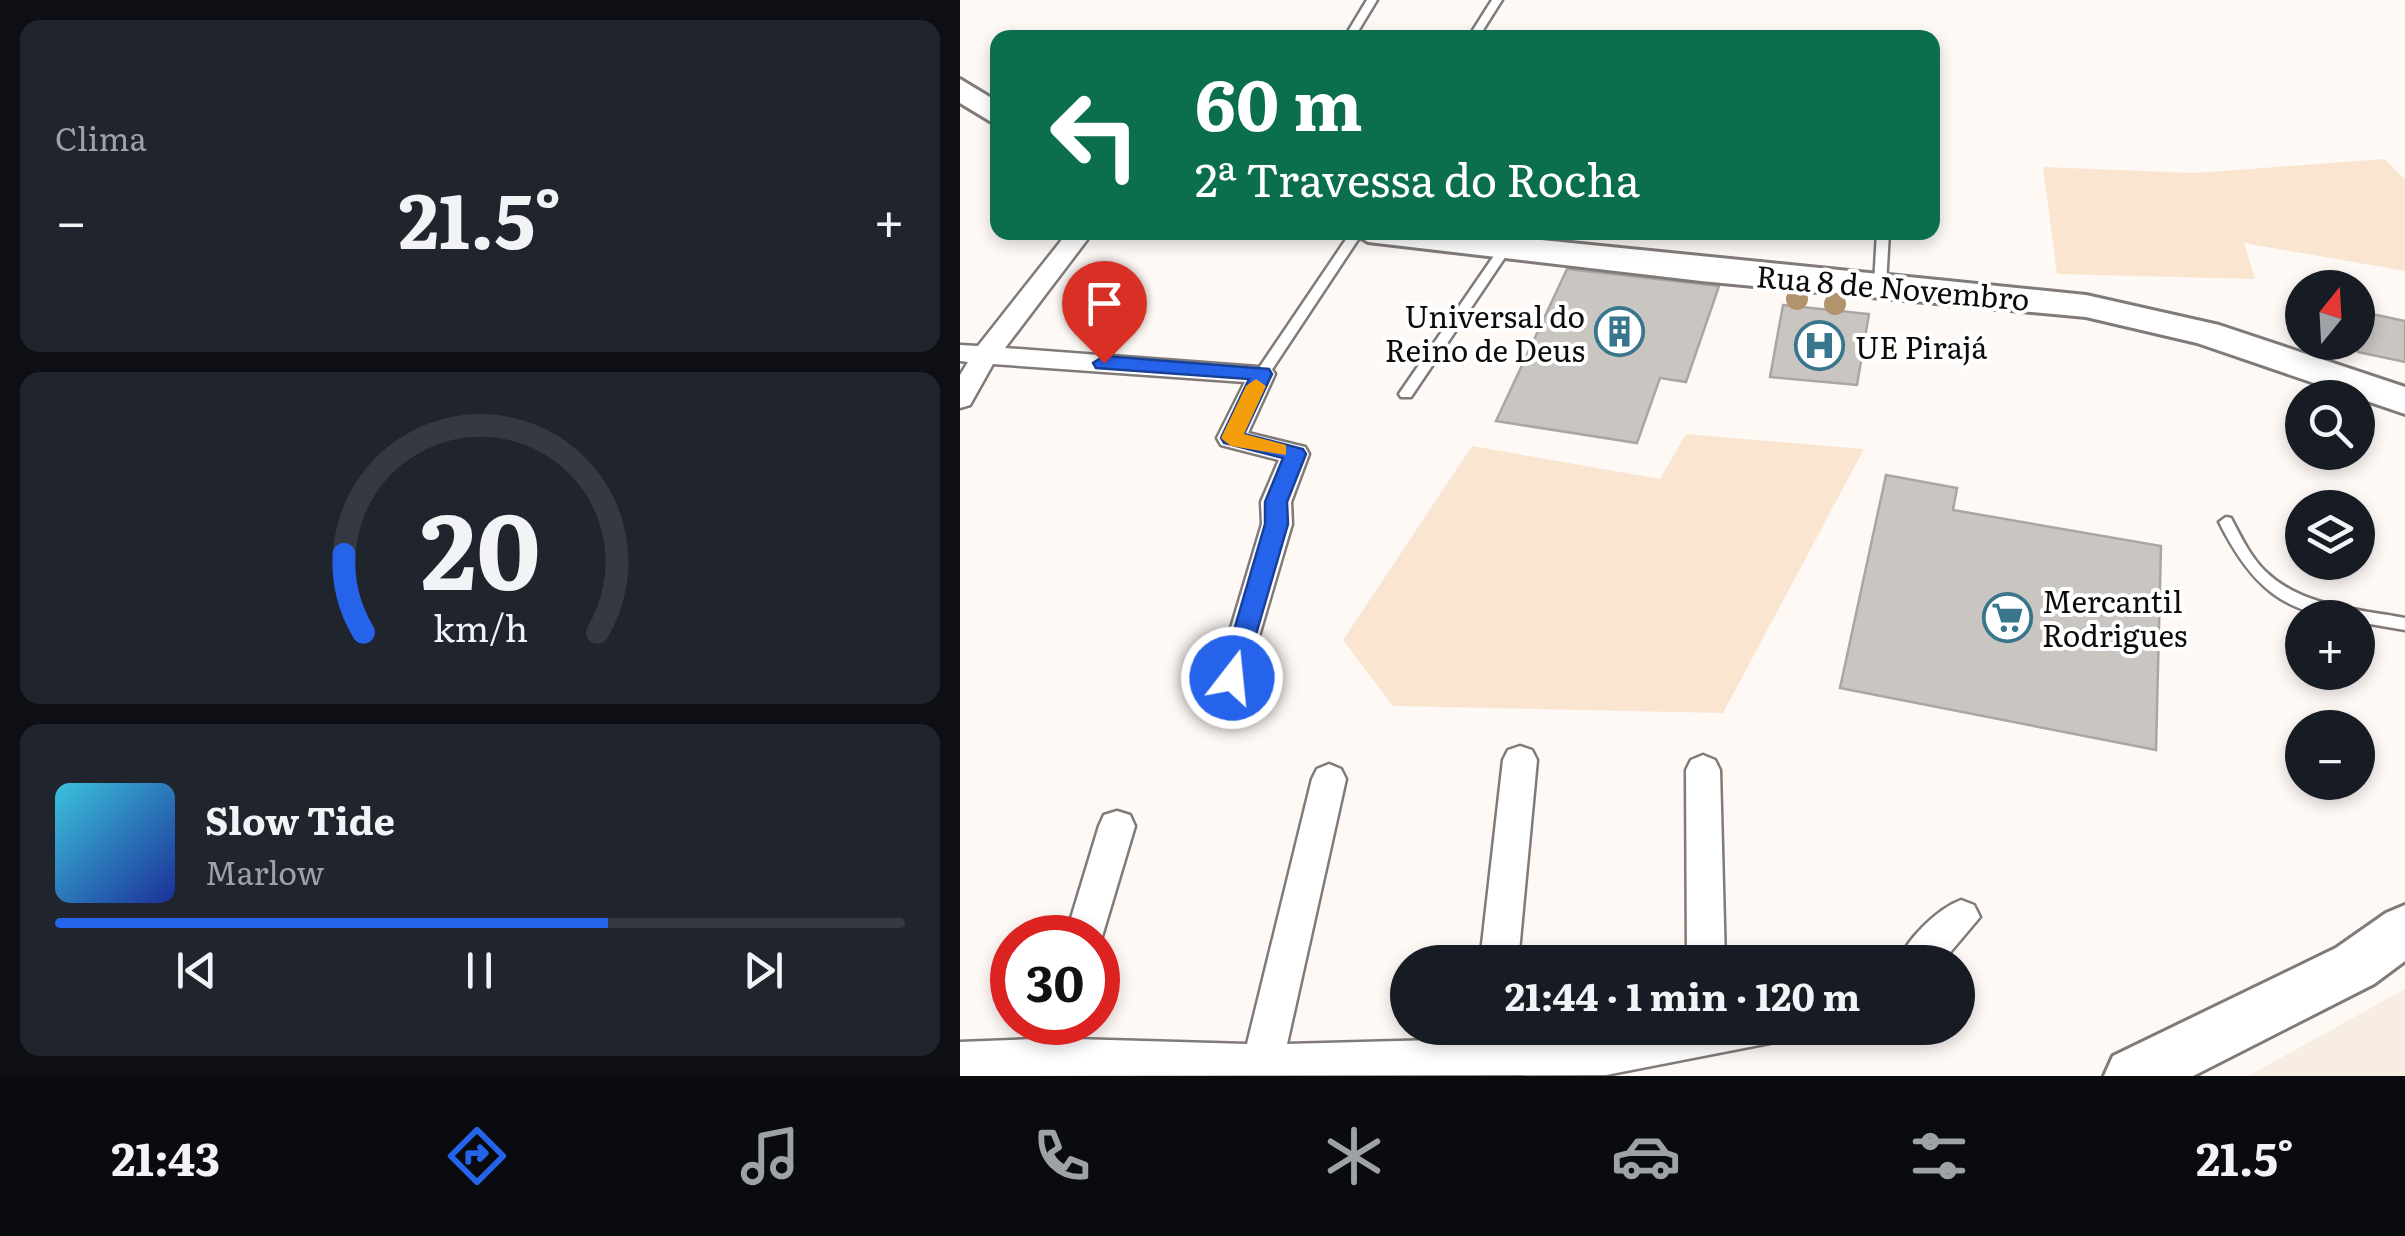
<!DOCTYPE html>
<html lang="pt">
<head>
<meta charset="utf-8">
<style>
  :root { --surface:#171b24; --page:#20242c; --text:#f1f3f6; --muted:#9ea1a6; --line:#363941; --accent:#2563eb }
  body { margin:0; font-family:Literata,serif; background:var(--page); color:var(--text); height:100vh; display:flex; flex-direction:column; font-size:38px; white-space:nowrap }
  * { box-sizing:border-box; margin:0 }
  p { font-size:32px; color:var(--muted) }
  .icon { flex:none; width:55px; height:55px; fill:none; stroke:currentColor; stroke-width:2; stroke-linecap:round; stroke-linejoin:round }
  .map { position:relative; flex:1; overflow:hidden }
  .drawer { display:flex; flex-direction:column; gap:20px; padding:20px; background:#0d0f14; width:960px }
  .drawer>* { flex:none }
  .top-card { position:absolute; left:30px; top:30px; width:950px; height:210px; border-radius:20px; box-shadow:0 5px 15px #0003; background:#0b6e4f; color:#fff; overflow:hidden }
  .needle { width:65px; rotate:18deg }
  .buttons { position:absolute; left:1325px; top:270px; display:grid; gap:20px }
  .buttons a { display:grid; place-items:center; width:90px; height:90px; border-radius:50%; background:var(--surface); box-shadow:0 5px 15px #0003; font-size:50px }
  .speed { position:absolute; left:30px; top:915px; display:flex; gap:20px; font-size:50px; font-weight:700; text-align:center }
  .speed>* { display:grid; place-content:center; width:130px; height:130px; border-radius:50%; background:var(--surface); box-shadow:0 5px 15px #0003; line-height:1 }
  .speed .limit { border:15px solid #d22; background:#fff; color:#111 }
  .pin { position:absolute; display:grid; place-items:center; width:85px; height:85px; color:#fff; margin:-102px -42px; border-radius:50% 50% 50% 0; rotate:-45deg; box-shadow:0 0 10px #0007 }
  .pin .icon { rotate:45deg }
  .me { position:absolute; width:110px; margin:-55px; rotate:16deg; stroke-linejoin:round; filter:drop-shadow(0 0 8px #0008) }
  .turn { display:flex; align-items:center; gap:35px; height:210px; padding:0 40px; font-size:45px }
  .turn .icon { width:130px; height:130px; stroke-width:2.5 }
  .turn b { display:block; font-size:70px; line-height:85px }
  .big { font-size:75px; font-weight:700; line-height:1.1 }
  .drawer .card { flex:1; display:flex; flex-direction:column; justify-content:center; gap:15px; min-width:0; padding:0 35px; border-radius:20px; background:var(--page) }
  .drawer .dial { align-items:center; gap:0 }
  .dial svg { height:260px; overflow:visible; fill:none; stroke:var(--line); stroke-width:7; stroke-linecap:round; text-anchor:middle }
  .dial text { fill:var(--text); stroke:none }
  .song { display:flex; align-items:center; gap:30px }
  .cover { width:120px; height:120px; border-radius:15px; background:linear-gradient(135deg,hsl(190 70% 55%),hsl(230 70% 35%)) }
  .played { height:10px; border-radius:5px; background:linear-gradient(90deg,var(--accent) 65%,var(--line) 65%) }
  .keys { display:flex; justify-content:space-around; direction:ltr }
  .heat { display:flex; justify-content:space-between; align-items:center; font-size:55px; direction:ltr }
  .trip { position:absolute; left:430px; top:945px; width:585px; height:100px; border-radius:50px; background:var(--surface); box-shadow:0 5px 15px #0003; font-weight:700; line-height:100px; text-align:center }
  .menu { display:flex; height:160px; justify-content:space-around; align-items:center; background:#090b0e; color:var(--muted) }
  .menu .icon { width:70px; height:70px }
  .menu .active { color:var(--accent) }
  .menu b { font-size:45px; color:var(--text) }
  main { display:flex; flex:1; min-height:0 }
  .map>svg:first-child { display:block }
</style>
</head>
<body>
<main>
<section class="drawer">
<div class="card"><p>Clima</p>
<div class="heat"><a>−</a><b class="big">21.5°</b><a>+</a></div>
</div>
<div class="card dial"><svg viewBox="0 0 100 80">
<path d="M14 69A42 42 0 1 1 86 69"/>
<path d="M14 69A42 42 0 0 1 8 45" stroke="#2563eb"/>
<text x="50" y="56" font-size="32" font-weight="700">20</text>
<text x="50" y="72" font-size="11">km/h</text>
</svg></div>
<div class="card">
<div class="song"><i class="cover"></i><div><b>Slow Tide</b><p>Marlow</p></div></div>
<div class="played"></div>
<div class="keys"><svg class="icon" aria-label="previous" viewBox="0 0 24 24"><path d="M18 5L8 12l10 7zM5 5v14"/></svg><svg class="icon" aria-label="pause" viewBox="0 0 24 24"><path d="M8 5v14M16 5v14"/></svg><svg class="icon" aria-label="next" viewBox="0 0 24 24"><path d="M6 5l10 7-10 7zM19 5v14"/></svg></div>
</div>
</section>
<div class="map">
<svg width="1445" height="1076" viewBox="0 0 1445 1076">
  <rect width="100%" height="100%" fill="#fef9f5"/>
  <polygon fill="#f7ede3" points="1445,989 1445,1076 1288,1076"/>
  <g fill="#fae5d0">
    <polygon points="1425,159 1445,180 1445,271 1284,243 1295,279 1097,274 1083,167 1235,173"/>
    <polygon points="726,434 904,449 763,713 433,706 383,640 512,446 700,479"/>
  </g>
  <g fill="#c9c5c1" stroke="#aaa6a1" stroke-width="2.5">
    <polygon points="607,269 759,286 726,382 700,378 677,443 536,421"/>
    <polygon points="823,305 909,314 897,385 810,377"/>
    <polygon points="1398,311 1445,321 1445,362 1398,352"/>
    <polygon points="926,475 997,488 993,510 1201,546 1196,750 880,688"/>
  </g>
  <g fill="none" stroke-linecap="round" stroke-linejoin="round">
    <defs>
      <g id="lane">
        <polygon points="407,0 417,0 394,38 384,38"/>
        <polygon points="532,0 542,0 518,38 508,38"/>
        <polygon points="391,232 403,232 307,377 297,377 295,374 297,371"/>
        <polygon points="917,232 929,232 926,285 920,289 914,285"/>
        <polygon points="546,243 552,247 451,397 441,397 439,394 441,391 542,244"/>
        <path d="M1266,517L1271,518C1281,537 1290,556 1305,571C1342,607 1397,609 1445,618V630L1398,622V618C1324,618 1290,584 1259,522Z"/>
      </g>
      <g id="street">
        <polygon points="108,232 133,232 45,348 311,368 315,374 288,433 345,447 349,454 331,502 332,524 284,687 272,691 260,687 256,678 302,524 301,502 319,460 261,445 257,438 285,382 33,364 10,405 0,408 0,375 8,362 0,361 0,345 18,346"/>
        <polygon points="560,746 572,750 577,760 558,962 520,962 543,760 548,750"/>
        <polygon points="743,755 755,760 760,770 765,962 727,962 726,770 731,760"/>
        <polygon points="369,764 381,769 386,779 327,1044 512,1039 513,1028 553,1028 552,1038 646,1035 692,1028 821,1028 815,1042 646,1075 0,1076 0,1042 74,1039 79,1022 119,1022 114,1039 287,1044 352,779 357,769"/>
        <polygon points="157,811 170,815 175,826 138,950 138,938 105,938 139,826 144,815"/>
        <path d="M1001,900L1014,905L1020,917L982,962H938C947,939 977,909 1001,900Z"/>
      </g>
      <g id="secondary">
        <polygon points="0,79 38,102 38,126 0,103"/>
        <polygon points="391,232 503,232 1126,295 1259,325 1445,387 1445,414 1237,343 1126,317 741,281 408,242"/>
        <polygon points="1445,905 1445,961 1414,984 1233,1076 1144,1076 1153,1056 1376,948 1426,913"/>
      </g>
    </defs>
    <use href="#lane" stroke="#807b78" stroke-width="5"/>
    <use href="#street" stroke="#807b78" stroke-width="5"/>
    <use href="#secondary" stroke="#807b78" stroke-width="6"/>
    <use href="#lane" fill="#fff" fill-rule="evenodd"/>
    <use href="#street" fill="#fff" fill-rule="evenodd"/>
    <use href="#secondary" fill="#fff" fill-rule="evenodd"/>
  </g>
  <g fill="#b1946e">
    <circle cx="837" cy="299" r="11"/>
    <circle cx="875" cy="304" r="11"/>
  </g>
  <polygon fill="#2563eb" stroke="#184099" stroke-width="2.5" points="144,356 309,369 312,374 284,434 343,449 346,454 327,502 328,524 281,686 272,688 260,678 305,524 305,502 323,458 264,443 261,438 289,379 136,368 133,363"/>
  <polygon fill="#f59e0b" points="296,379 306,386 284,434 326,445 326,455 271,446 261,438 286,386"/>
  <defs>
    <symbol id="building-ring" viewBox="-11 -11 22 22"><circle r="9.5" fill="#fff" stroke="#39758c" stroke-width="1.5"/><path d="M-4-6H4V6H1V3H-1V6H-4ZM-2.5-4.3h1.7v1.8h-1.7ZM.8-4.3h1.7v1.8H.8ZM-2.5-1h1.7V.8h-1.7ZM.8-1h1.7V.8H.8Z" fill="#39758c"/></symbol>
    <symbol id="hospital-ring" viewBox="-11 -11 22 22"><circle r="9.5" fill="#fff" stroke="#39758c" stroke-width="1.5"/><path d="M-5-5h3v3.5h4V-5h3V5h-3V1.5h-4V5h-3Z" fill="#39758c"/></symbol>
    <symbol id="supermarket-ring" viewBox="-11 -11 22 22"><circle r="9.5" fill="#fff" stroke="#39758c" stroke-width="1.5"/><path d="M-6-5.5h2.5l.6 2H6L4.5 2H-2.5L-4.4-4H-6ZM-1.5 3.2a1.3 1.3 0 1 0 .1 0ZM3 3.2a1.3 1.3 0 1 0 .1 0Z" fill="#39758c"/></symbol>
  </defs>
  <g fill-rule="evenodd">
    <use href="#building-ring" x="632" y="304" width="55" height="55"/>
    <use href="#hospital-ring" x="832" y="318" width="55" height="55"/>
    <use href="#supermarket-ring" x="1020" y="590" width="55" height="55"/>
  </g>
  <g text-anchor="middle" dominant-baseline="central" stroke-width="8" stroke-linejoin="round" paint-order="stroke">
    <g font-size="30" fill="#0d0c0a" stroke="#fff">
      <text transform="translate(933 286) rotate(5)">Rua 8 de Novembro</text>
    </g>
    <g font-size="30" fill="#0d0c0a" stroke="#fff" text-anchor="start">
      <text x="625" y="315" text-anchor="end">Universal do<tspan x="625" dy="34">Reino de Deus</tspan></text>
      <text x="895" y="346">UE Pirajá</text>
      <text x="1082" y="600">Mercantil<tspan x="1082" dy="34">Rodrigues</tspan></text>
    </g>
  </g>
</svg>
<div class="buttons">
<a><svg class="needle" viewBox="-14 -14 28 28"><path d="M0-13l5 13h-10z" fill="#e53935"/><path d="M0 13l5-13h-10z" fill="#9ea1a6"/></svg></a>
<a><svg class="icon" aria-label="search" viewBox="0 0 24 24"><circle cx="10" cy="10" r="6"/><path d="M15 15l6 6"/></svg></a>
<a><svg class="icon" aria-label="layers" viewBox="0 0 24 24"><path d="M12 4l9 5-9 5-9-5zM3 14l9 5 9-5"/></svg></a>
<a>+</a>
<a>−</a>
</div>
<div class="speed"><div class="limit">30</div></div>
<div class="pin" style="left:144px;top:363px;background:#d93025"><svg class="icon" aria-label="arrive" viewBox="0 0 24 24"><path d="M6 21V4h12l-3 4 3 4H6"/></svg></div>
<svg class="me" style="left:272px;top:678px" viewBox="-20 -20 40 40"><circle r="17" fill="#2563eb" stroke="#fff" stroke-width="3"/><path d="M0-11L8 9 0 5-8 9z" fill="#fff"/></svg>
<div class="trip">21:44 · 1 min · 120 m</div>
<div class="top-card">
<div class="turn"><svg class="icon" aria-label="left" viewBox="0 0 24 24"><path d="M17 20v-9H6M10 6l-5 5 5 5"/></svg><div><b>60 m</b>2ª Travessa do Rocha</div></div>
</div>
</div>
</main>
<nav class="menu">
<b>21:43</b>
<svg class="icon active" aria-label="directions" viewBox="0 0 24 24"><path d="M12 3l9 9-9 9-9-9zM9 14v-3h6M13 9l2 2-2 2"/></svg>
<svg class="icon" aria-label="music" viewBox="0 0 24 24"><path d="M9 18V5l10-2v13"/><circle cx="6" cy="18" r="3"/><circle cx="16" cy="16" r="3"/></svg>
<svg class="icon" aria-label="phone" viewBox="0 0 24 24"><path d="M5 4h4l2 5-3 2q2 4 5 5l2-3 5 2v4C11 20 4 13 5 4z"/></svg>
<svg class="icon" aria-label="climate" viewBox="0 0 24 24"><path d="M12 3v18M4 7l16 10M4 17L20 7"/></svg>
<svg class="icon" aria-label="car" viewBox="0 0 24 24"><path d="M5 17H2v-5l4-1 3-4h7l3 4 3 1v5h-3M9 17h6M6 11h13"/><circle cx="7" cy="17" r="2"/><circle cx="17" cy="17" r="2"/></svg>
<svg class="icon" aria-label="filters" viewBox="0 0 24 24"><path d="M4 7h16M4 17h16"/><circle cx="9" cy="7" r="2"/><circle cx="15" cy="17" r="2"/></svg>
<b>21.5°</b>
</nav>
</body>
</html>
